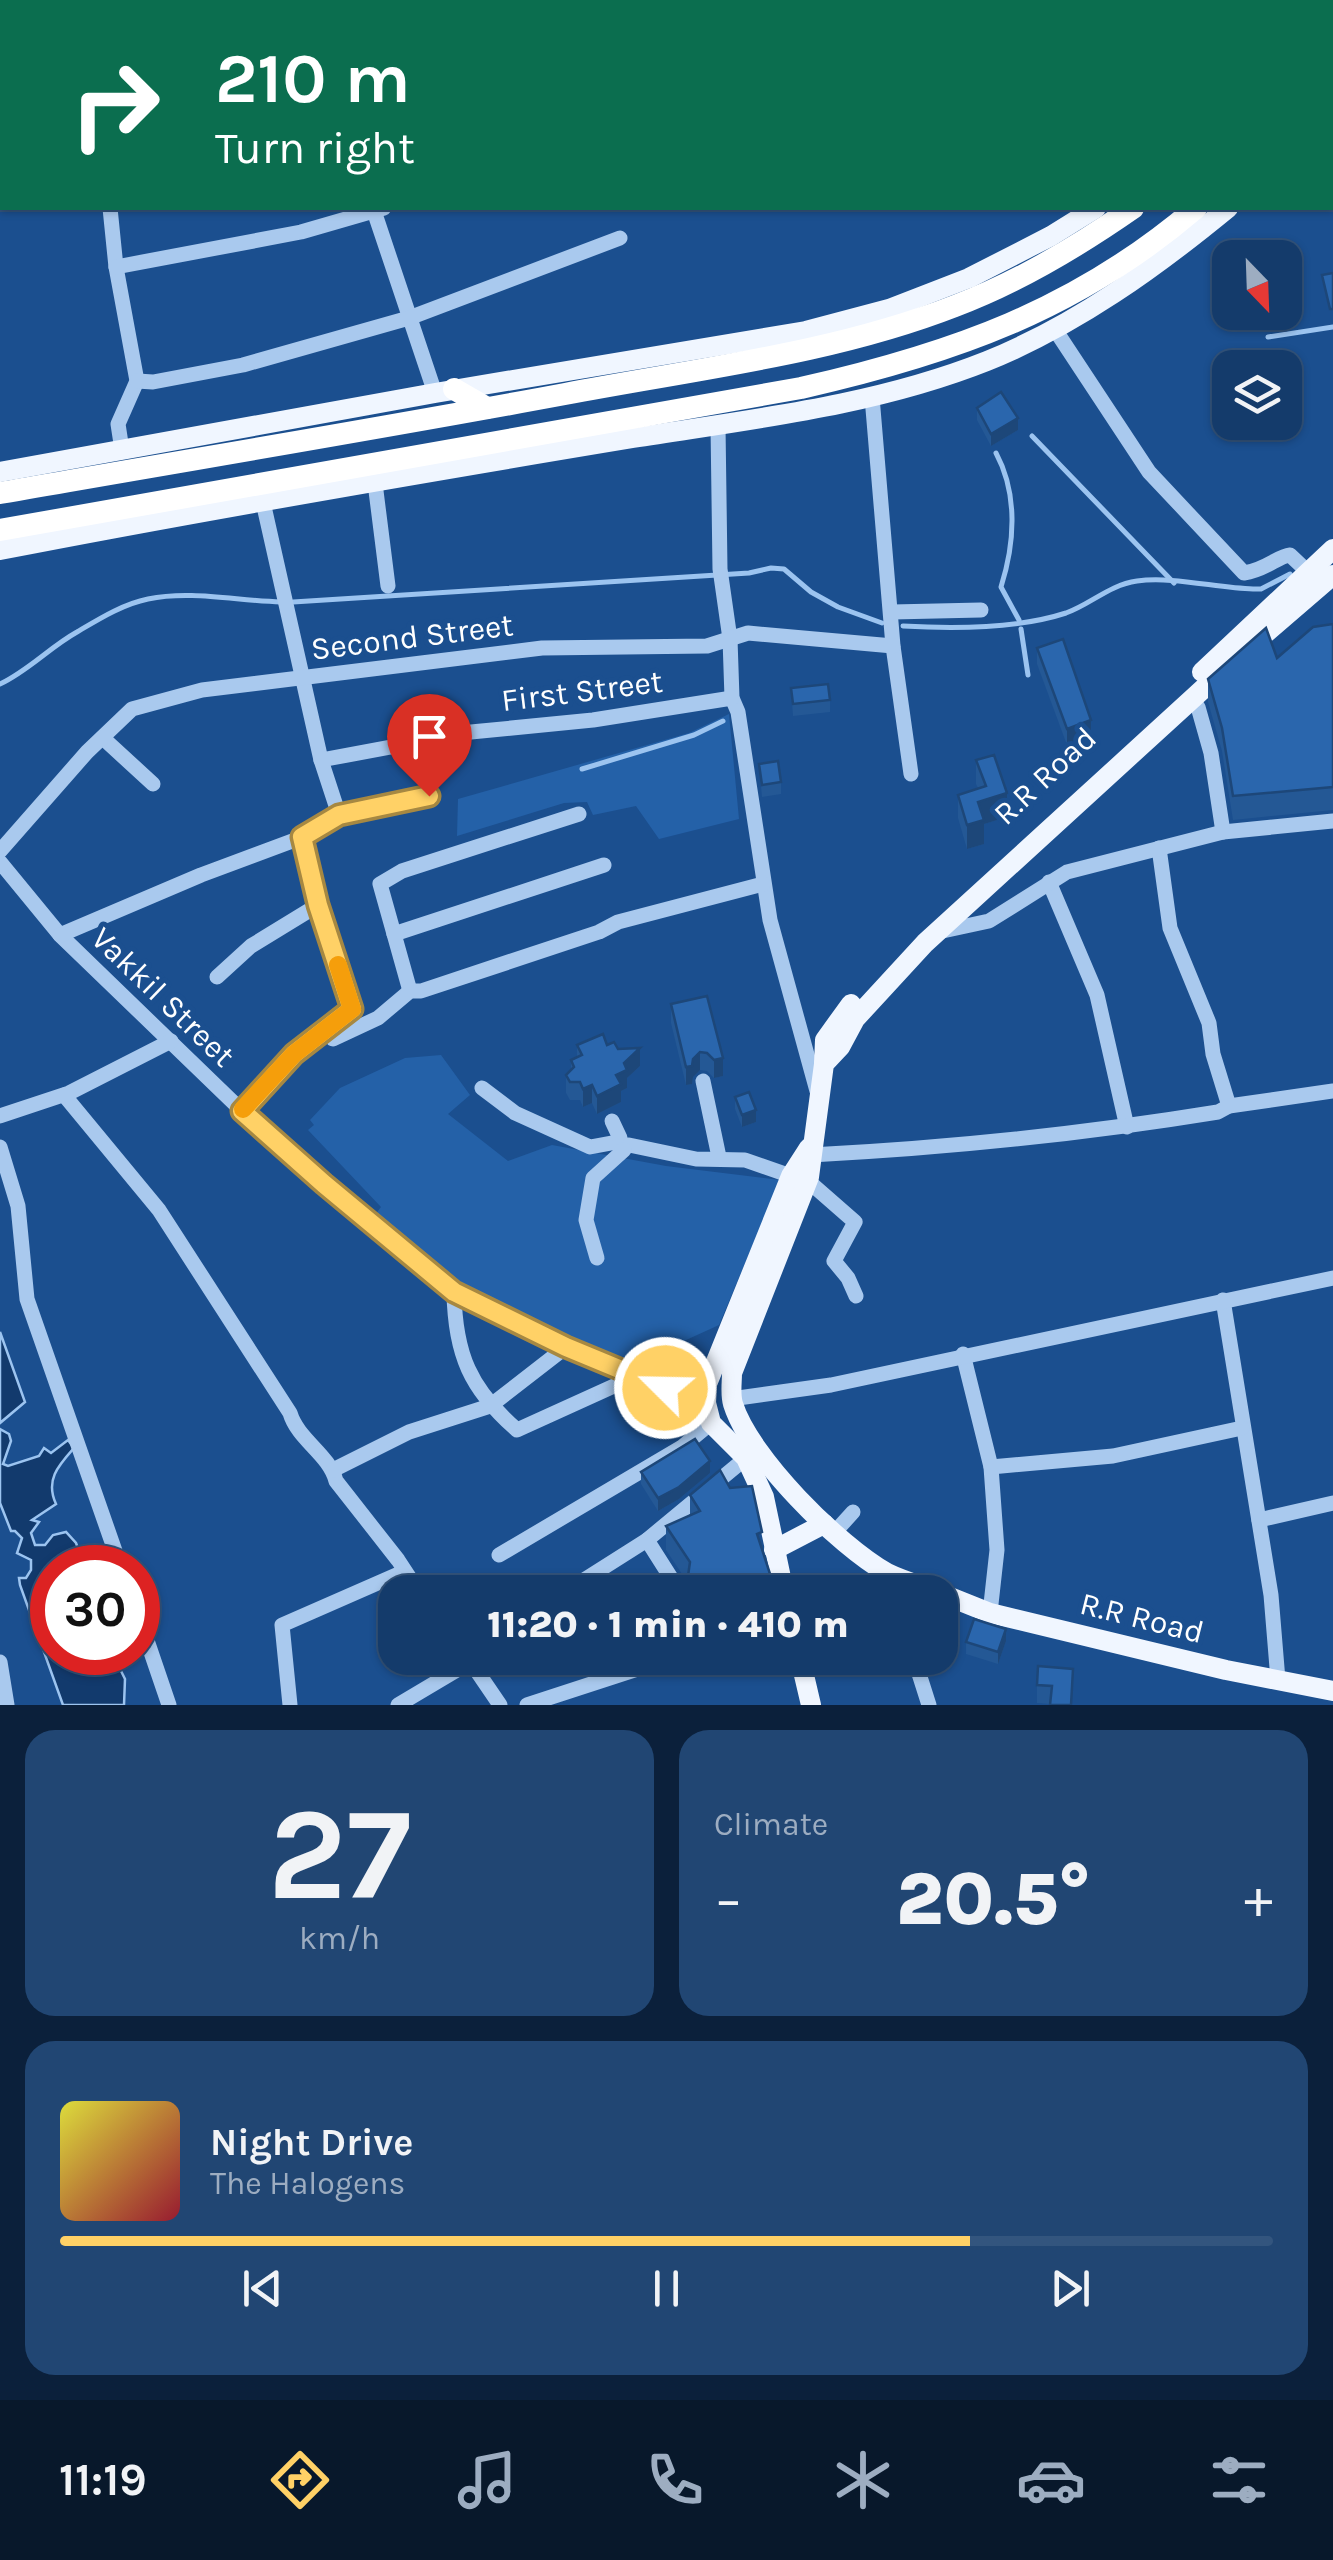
<!DOCTYPE html>
<html lang="en">
<head>
<meta charset="utf-8">
<style>
  :root { --surface:#143b6b; --page:#214673; --text:#f1f3f6; --muted:#9dadc1; --line:#33557e; --accent:#ffd166 }
  body { margin:0; font-family:Karla,sans-serif; background:var(--page); color:var(--text); height:100vh; display:flex; flex-direction:column; font-size:38px; white-space:nowrap }
  * { box-sizing:border-box; margin:0 }
  p { font-size:32px; color:var(--muted) }
  .icon { flex:none; width:55px; height:55px; fill:none; stroke:currentColor; stroke-width:2; stroke-linecap:round; stroke-linejoin:round }
  .map { position:relative; height:1705px; overflow:hidden }
  .side { display:flex; flex-direction:column; gap:25px; padding:25px; background:#0b203b; flex:1 }
  .side>* { flex:none }
  .banner { position:absolute; left:0px; top:0px; width:1335px; height:210px; box-shadow:0 2px 8px #0004,0 0 0 2px var(--line); background:#0b6e4f; color:#fff; overflow:hidden }
  .needle { width:65px; rotate:157deg }
  .fabs { position:absolute; left:1212px; top:240px; display:grid; gap:20px }
  .fabs a { display:grid; place-items:center; width:90px; height:90px; border-radius:20px; background:var(--surface); box-shadow:0 2px 8px #0004,0 0 0 2px var(--line); font-size:50px }
  .speed { position:absolute; left:30px; top:1545px; display:flex; gap:20px; font-size:50px; font-weight:700; text-align:center }
  .speed>* { display:grid; place-content:center; width:130px; height:130px; border-radius:50%; background:var(--surface); box-shadow:0 2px 8px #0004,0 0 0 2px var(--line); line-height:1 }
  .speed .limit { border:15px solid #d22; background:#fff; color:#111 }
  .pin { position:absolute; display:grid; place-items:center; width:85px; height:85px; color:#fff; margin:-102px -42px; border-radius:50% 50% 50% 0; rotate:-45deg; box-shadow:0 0 10px #0007 }
  .pin .icon { rotate:45deg }
  .me { position:absolute; width:110px; margin:-55px; rotate:293deg; stroke-linejoin:round; filter:drop-shadow(0 0 8px #0008) }
  .turn { display:flex; align-items:center; gap:35px; height:210px; padding:0 50px; font-size:45px }
  .turn .icon { width:130px; height:130px; stroke-width:2.5 }
  .turn b { display:block; font-size:70px; line-height:85px }
  .big { font-size:75px; font-weight:800; line-height:1.1 }
  .side .card { flex:1; display:flex; flex-direction:column; justify-content:center; gap:15px; min-width:0; padding:0 35px; border-radius:30px; background:var(--page) }
  .side .dial { align-items:center; gap:0 }
  .dial b { font-size:130px; line-height:1 }
  .song { display:flex; align-items:center; gap:30px }
  .cover { width:120px; height:120px; border-radius:15px; background:linear-gradient(135deg,hsl(60 70% 55%),hsl(350 70% 35%)) }
  .played { height:10px; border-radius:5px; background:linear-gradient(90deg,var(--accent) 75%,var(--line) 75%) }
  .keys { display:flex; justify-content:space-around; direction:ltr }
  .heat { display:flex; justify-content:space-between; align-items:center; font-size:55px; direction:ltr }
  .side .tiles { flex:1; display:grid; gap:25px; grid-template-columns:1fr 1fr }
  .card:last-child { grid-column:span 2 }
  .trip { position:absolute; left:378px; top:1575px; width:580px; height:100px; border-radius:30px; background:var(--surface); box-shadow:0 2px 8px #0004,0 0 0 2px var(--line); font-weight:800; line-height:100px; text-align:center }
  .tab-bar { display:flex; height:160px; justify-content:space-around; align-items:center; background:#08182b; color:var(--muted) }
  .tab-bar .icon { width:70px; height:70px }
  .tab-bar .active { color:var(--accent) }
  .tab-bar b { font-size:45px; color:var(--text) }
  .map>svg:first-child { display:block }
</style>
</head>
<body>
<div class="map">
<svg width="1333" height="1705" viewBox="0 0 1333 1705">
  <rect width="100%" height="100%" fill="#1b4f8f"/>
  <g fill="#2461a8">
    <polygon points="729,714 739,819 659,839 636,806 593,815 587,802 564,803 457,836 458,799 689,733"/>
    <polygon points="441,1055 470,1095 448,1114 508,1161 552,1145 666,1166 780,1180 719,1325 640,1361 634,1373 542,1332 438,1274 375,1215 381,1207 308,1130 314,1125 310,1120 340,1088 405,1058"/>
  </g>
  <g fill="#123a6d" stroke="#9cc4f0" stroke-width="2.5">
    <polygon points="0,1332 25,1402 0,1423"/>
    <path d="M0,1429L9,1434L11,1441L3,1464L8,1466L39,1456L44,1448L51,1453L68,1440L74,1448C58,1466 45,1480 56,1504L32,1520L39,1522L31,1533L35,1545H45L53,1535L66,1532L76,1543L85,1567L52,1568V1652L112,1653L125,1679L124,1705H63L20,1585L19,1578H26L31,1570V1560L17,1553L22,1538L15,1531H11L0,1503Z"/>
  </g>
  <g fill="none" stroke-linecap="round" stroke-linejoin="round">
    <g stroke="#9cc4f0" stroke-width="5">
      <polyline points="1268,337 1333,327"/>
      <polyline points="1032,436 1174,583"/>
      <path d="M996,453C1018,494 1015,543 1001,587L1019,620"/>
      <polyline points="293,602 749,573 771,568 784,569 811,592 838,607 882,623"/>
      <path d="M903,626C955,629 1017,629 1066,613C1091,604 1109,585 1137,581C1172,576 1217,588 1253,589H1261L1290,574"/>
      <polyline points="1021,629 1028,675"/>
      <path d="M0,684C28,671 50,647 77,632C99,619 123,604 148,599C191,590 237,601 281,602"/>
      <polyline points="582,769 694,735 723,721"/>
    </g>
    <g stroke="#a9c9ee" stroke-width="15">
      <polyline points="1153,0 1156,2"/>
      <polyline points="1004,2 1008,0"/>
      <polyline points="110,208 116,267 137,381 118,424 122,450"/>
      <polyline points="373,208 435,393"/>
      <polyline points="116,267 301,232 384,208"/>
      <path d="M1054,328L1149,472L1244,573C1266,570 1278,556 1290,555L1308,572"/>
      <polyline points="137,381 153,382 243,365 409,318 620,238"/>
      <polyline points="872,397 893,646 911,774"/>
      <polyline points="718,426 720,569 730,639 732,698 738,712 770,920 817,1091"/>
      <polyline points="375,483 388,586"/>
      <polyline points="263,502 321,760 339,815"/>
      <polyline points="892,612 981,610"/>
      <polyline points="1198,707 1211,753 1223,832"/>
      <polyline points="104,739 153,784"/>
      <polyline points="321,760 471,732 593,720 732,698"/>
      <polyline points="1159,848 1170,928 1209,1023 1213,1054 1229,1106"/>
      <polyline points="0,851 87,752 132,709 202,690 542,648 707,646 748,633 893,646"/>
      <polyline points="0,862 60,935 267,1135 454,1292 566,1347 665,1388 680,1393 707,1384"/>
      <polyline points="1049,882 1097,995 1127,1127"/>
      <polyline points="938,932 989,921 1067,872 1223,832 1333,821"/>
      <polyline points="394,934 604,865"/>
      <polyline points="60,935 201,875 303,837 339,815 429,797"/>
      <polyline points="217,977 251,946 318,905"/>
      <polyline points="410,991 380,884 402,871 579,814"/>
      <polyline points="333,1039 378,1018 410,991 421,991 599,932 618,922 763,884"/>
      <polyline points="703,1081 719,1157"/>
      <polyline points="482,1088 515,1113 590,1147 617,1142"/>
      <path d="M64,1095L159,1210L290,1413C298,1440 329,1454 336,1481L398,1560L419,1592"/>
      <polyline points="242,1111 294,1054 352,1009 318,905 303,837"/>
      <polyline points="0,1116 69,1093 171,1041"/>
      <polyline points="612,1121 620,1138"/>
      <polyline points="629,1145 696,1159 745,1160 791,1176"/>
      <polyline points="0,1147 18,1206 27,1299 121,1568"/>
      <path d="M811,1155C948,1148 1083,1134 1218,1112L1229,1106L1333,1091"/>
      <polyline points="807,1180 855,1222 834,1261 848,1278 856,1296"/>
      <polyline points="597,1258 586,1220 593,1178 624,1150"/>
      <path d="M454,1292C455,1354 470,1389 517,1430L636,1376"/>
      <polyline points="1223,1300 1271,1595 1278,1680"/>
      <polyline points="963,1354 991,1467 997,1550 990,1613"/>
      <polyline points="731,1399 831,1385 1333,1278"/>
      <polyline points="991,1467 1113,1456 1242,1428"/>
      <polyline points="333,1470 409,1432 490,1406 566,1347"/>
      <polyline points="1259,1520 1333,1503"/>
      <polyline points="834,1533 853,1512"/>
      <polyline points="647,1540 680,1592"/>
      <polyline points="499,1555 682,1447 711,1423"/>
      <polyline points="565,1592 647,1540 746,1458"/>
      <polyline points="138,1614 169,1705"/>
      <polyline points="468,1658 500,1705"/>
      <polyline points="914,1658 929,1705"/>
      <polyline points="0,1662 7,1705"/>
      <polyline points="290,1705 282,1625 403,1572"/>
      <polyline points="398,1705 477,1658"/>
      <polyline points="527,1705 671,1658"/>
    </g>
    <g stroke="#f0f6ff" stroke-width="20">
      <polyline points="1256,0 1259,2"/>
      <polyline points="1332,72 1333,72"/>
      <polyline points="1332,116 1333,116"/>
      <polyline points="1332,196 1333,197"/>
      <polyline points="0,472 435,393 806,331 889,309 969,278 1051,236 1096,208"/>
      <path d="M0,550C210,509 422,473 633,438C752,419 874,406 987,361C1076,325 1155,268 1228,208"/>
      <polyline points="1247,649 1333,575"/>
      <polyline points="1202,672 1333,549"/>
      <polyline points="824,1064 825,1040 851,1004"/>
      <polyline points="774,1550 824,1524"/>
      <polyline points="784,1592 764,1497 746,1458 711,1423 706,1403 707,1384 791,1176 809,1148"/>
      <path d="M938,1592C922,1586 903,1581 887,1573C838,1545 750,1458 733,1404C730,1394 732,1383 732,1373L809,1177L824,1064L840,1047L855,1019L925,943L1226,668"/>
      <polyline points="940,1593 990,1613 1226,1670 1333,1691"/>
      <polyline points="800,1658 811,1705"/>
    </g>
    <g stroke="#fff" stroke-width="22">
      <polyline points="1293,2 1294,0"/>
      <polyline points="1332,54 1333,53"/>
      <polyline points="454,389 487,408"/>
      <path d="M0,493C188,460 377,429 565,394C695,369 832,354 955,306C1019,282 1077,247 1133,208"/>
      <path d="M0,530L801,388C951,354 1077,310 1196,208"/>
    </g>
  </g>
  <g fill="#245895">
    <polygon points="977,408 1018,430 991,446 977,420"/>
    <polygon points="1333,624 1333,810 1233,820 1222,751 1208,702 1208,679 1277,658"/>
    <polygon points="1037,648 1091,736 1067,745 1037,664"/>
    <polygon points="791,688 830,700 830,712 793,716"/>
    <polygon points="976,760 1007,817 984,824 984,844 967,849 958,818 958,795 978,788 976,784"/>
    <polygon points="759,764 781,782 781,794 762,797"/>
    <polygon points="707,996 723,1076 714,1078 707,1071 700,1070 693,1077 692,1084 686,1085 671,1023 671,1004"/>
    <polygon points="577,1045 607,1045 618,1049 640,1066 627,1078 627,1088 621,1091 621,1102 597,1114 592,1103 583,1107 580,1100 570,1100 566,1093 566,1075 571,1070 571,1060 577,1057"/>
    <polygon points="735,1097 756,1122 742,1127 735,1109"/>
    <polygon points="641,1472 710,1473 679,1499 658,1511 641,1484"/>
    <polygon points="690,1495 762,1549 770,1574 784,1592 688,1592 688,1583 666,1550 666,1526 690,1515"/>
    <polygon points="1006,1641 998,1664 966,1654 966,1642"/>
    <polygon points="1037,1685 1073,1687 1050,1704 1037,1703"/>
  </g>
  <g fill="#1d4779">
    <polygon points="1018,418 1018,430 991,446 991,434"/>
    <polygon points="1091,720 1091,736 1067,745 1067,729"/>
    <polygon points="1007,793 1007,817 984,824 984,844 967,849 967,825 978,802"/>
    <polygon points="640,1048 640,1066 627,1078 627,1088 621,1091 621,1102 597,1114 597,1096 616,1075 624,1063"/>
    <polygon points="700,1052 700,1070 693,1077 692,1084 686,1085 686,1067"/>
    <polygon points="723,1058 723,1076 714,1078 714,1060"/>
    <polygon points="592,1085 592,1103 583,1107 583,1089"/>
    <polygon points="756,1110 756,1122 742,1127 742,1115"/>
    <polygon points="710,1461 710,1473 679,1499 658,1511 658,1498"/>
    <polygon points="1006,1629 1006,1641 998,1664 998,1652"/>
  </g>
  <g fill="#2a66ad" stroke="#1d4779" stroke-width="2.5">
    <polygon points="1333,273 1333,309 1330,309 1322,275"/>
    <polygon points="1001,392 1018,418 991,434 977,408"/>
    <polygon points="1333,624 1333,787 1233,796 1222,728 1208,679 1266,628 1277,658 1313,627"/>
    <polygon points="1063,639 1091,720 1067,729 1037,648"/>
    <polygon points="828,684 830,700 793,704 791,688"/>
    <polygon points="994,755 1007,793 978,802 984,820 967,825 958,795 986,786 976,760"/>
    <polygon points="778,761 781,782 762,785 759,764"/>
    <polygon points="707,996 723,1058 714,1060 707,1053 700,1052 693,1059 692,1066 686,1067 671,1004"/>
    <polygon points="603,1034 607,1045 614,1042 618,1049 640,1048 624,1063 627,1070 616,1075 621,1084 597,1096 592,1085 583,1089 580,1082 570,1082 566,1075 574,1067 571,1060 582,1055 577,1045"/>
    <polygon points="749,1092 756,1110 742,1115 735,1097"/>
    <polygon points="695,1439 710,1461 679,1487 658,1498 641,1472"/>
    <polygon points="720,1470 730,1488 752,1486 762,1532 757,1534 770,1574 782,1581 784,1592 697,1592 688,1576 690,1562 666,1526 700,1511 690,1495"/>
    <polygon points="974,1619 1006,1629 998,1652 966,1642"/>
    <polygon points="1038,1666 1073,1669 1071,1705 1050,1705 1052,1686 1037,1685"/>
  </g>
  <g fill="none" stroke-linecap="round" stroke-linejoin="round">
    <defs>
      <polyline id="route" points="429,796 339,815 302,837 318,905 352,1009 294,1054 242,1111 324,1184 454,1292 566,1347 665,1388"/>
    </defs>
    <use href="#route" stroke="#a68842" stroke-width="25"/>
    <use href="#route" stroke="#ffd166" stroke-width="18"/>
    <polyline stroke="#f59e0b" stroke-width="18" points="243,1109 294,1054 352,1009 338,965"/>
  </g>
  <g text-anchor="middle" dominant-baseline="central" stroke-width="10" stroke-linejoin="round" paint-order="stroke">
    <g font-size="32" fill="#fff" stroke="#1b4f8f">
      <text transform="translate(412 637) rotate(-7)">Second Street</text>
      <text transform="translate(582 691) rotate(-7)">First Street</text>
      <text transform="translate(1045 776) rotate(-43)">R.R Road</text>
      <text transform="translate(163 997) rotate(44)">Vakkil Street</text>
      <text transform="translate(1142 1618) rotate(14)">R.R Road</text>
    </g>
  </g>
</svg>
<div class="fabs">
<a><svg class="needle" viewBox="-14 -14 28 28"><path d="M0-13l5 13h-10z" fill="#e53935"/><path d="M0 13l5-13h-10z" fill="#9dadc1"/></svg></a>
<a><svg class="icon" aria-label="layers" viewBox="0 0 24 24"><path d="M12 4l9 5-9 5-9-5zM3 14l9 5 9-5"/></svg></a>
</div>
<div class="speed"><div class="limit">30</div></div>
<div class="pin" style="left:429px;top:796px;background:#d93025"><svg class="icon" aria-label="arrive" viewBox="0 0 24 24"><path d="M6 21V4h12l-3 4 3 4H6"/></svg></div>
<svg class="me" style="left:665px;top:1388px" viewBox="-20 -20 40 40"><circle r="17" fill="#ffd166" stroke="#fff" stroke-width="3"/><path d="M0-11L8 9 0 5-8 9z" fill="#fff"/></svg>
<div class="trip">11:20 · 1 min · 410 m</div>
<div class="banner">
<div class="turn"><svg class="icon" aria-label="right" viewBox="0 0 24 24"><path d="M7 20v-9h11M14 6l5 5-5 5"/></svg><div><b>210 m</b>Turn right</div></div>
</div>
</div>
<section class="side">
<div class="tiles">
<div class="card dial"><b>27</b><p>km/h</p></div>
<div class="card"><p>Climate</p>
<div class="heat"><a>−</a><b class="big">20.5°</b><a>+</a></div>
</div>
<div class="card">
<div class="song"><i class="cover"></i><div><b>Night Drive</b><p>The Halogens</p></div></div>
<div class="played"></div>
<div class="keys"><svg class="icon" aria-label="previous" viewBox="0 0 24 24"><path d="M18 5L8 12l10 7zM5 5v14"/></svg><svg class="icon" aria-label="pause" viewBox="0 0 24 24"><path d="M8 5v14M16 5v14"/></svg><svg class="icon" aria-label="next" viewBox="0 0 24 24"><path d="M6 5l10 7-10 7zM19 5v14"/></svg></div>
</div>
</div>
</section>
<nav class="tab-bar">
<b>11:19</b>
<svg class="icon active" aria-label="directions" viewBox="0 0 24 24"><path d="M12 3l9 9-9 9-9-9zM9 14v-3h6M13 9l2 2-2 2"/></svg>
<svg class="icon" aria-label="music" viewBox="0 0 24 24"><path d="M9 18V5l10-2v13"/><circle cx="6" cy="18" r="3"/><circle cx="16" cy="16" r="3"/></svg>
<svg class="icon" aria-label="phone" viewBox="0 0 24 24"><path d="M5 4h4l2 5-3 2q2 4 5 5l2-3 5 2v4C11 20 4 13 5 4z"/></svg>
<svg class="icon" aria-label="climate" viewBox="0 0 24 24"><path d="M12 3v18M4 7l16 10M4 17L20 7"/></svg>
<svg class="icon" aria-label="car" viewBox="0 0 24 24"><path d="M5 17H2v-5l4-1 3-4h7l3 4 3 1v5h-3M9 17h6M6 11h13"/><circle cx="7" cy="17" r="2"/><circle cx="17" cy="17" r="2"/></svg>
<svg class="icon" aria-label="filters" viewBox="0 0 24 24"><path d="M4 7h16M4 17h16"/><circle cx="9" cy="7" r="2"/><circle cx="15" cy="17" r="2"/></svg>
</nav>
</body>
</html>
